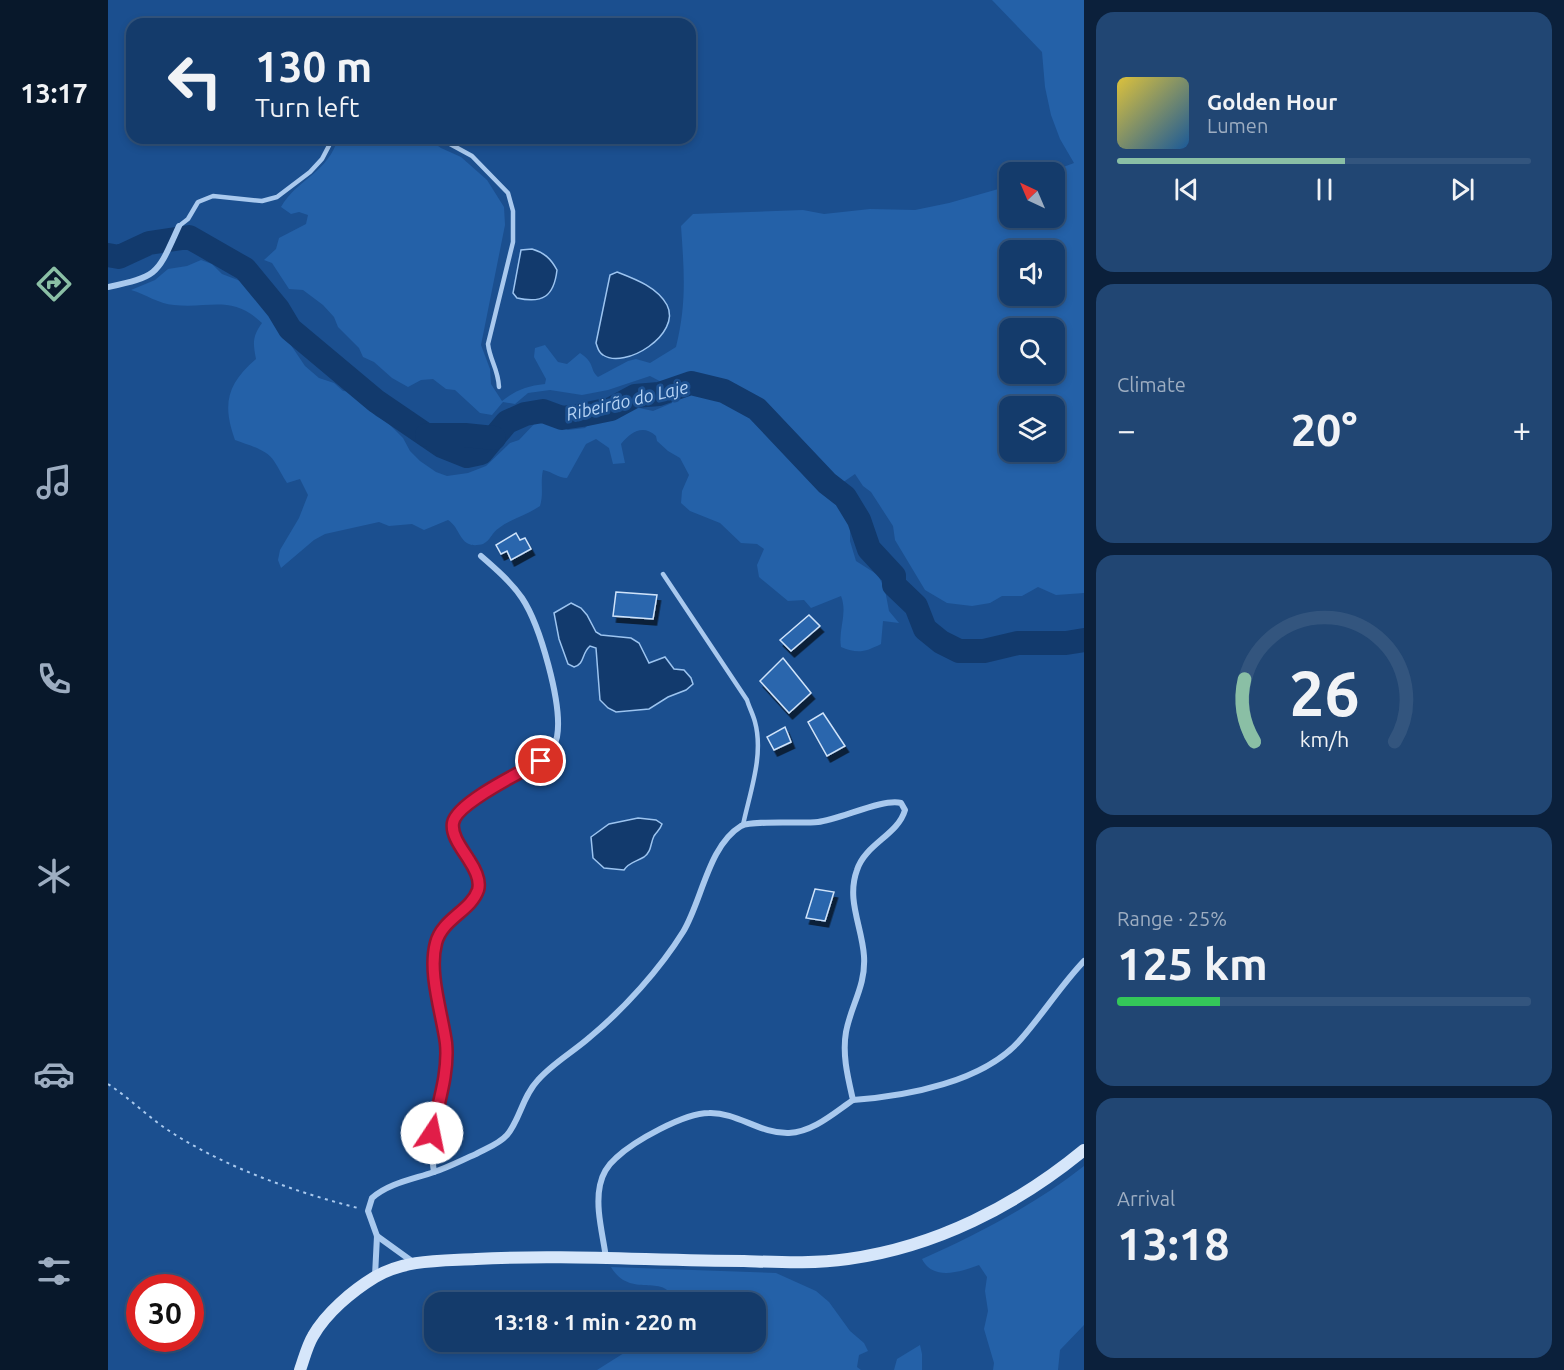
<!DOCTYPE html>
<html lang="en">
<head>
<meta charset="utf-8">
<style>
  :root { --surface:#143b6b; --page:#214673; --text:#f1f3f6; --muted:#9dadc1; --line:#33557e; --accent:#8abfa5 }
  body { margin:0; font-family:Ubuntu,sans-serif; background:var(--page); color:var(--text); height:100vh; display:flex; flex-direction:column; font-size:22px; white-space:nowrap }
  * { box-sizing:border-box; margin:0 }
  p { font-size:20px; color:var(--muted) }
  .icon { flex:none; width:33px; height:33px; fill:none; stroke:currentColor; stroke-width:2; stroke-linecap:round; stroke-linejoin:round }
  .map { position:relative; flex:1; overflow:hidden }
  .side { display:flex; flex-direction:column; gap:12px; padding:12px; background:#0b203b; width:480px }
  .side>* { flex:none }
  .top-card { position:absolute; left:18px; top:18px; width:570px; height:126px; border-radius:18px; box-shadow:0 3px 9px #0003,0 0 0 2px var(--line); background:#143b6b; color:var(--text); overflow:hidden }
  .needle { width:39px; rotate:316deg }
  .buttons { position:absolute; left:891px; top:162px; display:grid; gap:12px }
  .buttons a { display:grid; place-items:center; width:66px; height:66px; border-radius:12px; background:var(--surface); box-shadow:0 3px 9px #0003,0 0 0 2px var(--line); font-size:30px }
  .speed { position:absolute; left:18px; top:1274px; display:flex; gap:12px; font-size:30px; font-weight:700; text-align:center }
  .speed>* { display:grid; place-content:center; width:78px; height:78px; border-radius:50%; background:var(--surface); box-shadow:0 3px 9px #0003,0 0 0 2px var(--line); line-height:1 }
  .speed .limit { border:9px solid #d22; background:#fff; color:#111 }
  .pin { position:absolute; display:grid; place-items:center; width:51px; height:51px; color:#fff; margin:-26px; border:3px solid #fff; border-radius:50%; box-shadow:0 2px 6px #0007 }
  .me { position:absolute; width:66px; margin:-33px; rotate:11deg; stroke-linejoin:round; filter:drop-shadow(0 0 4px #0008) }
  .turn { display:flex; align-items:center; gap:21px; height:126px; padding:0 30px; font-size:27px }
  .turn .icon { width:78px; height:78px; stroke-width:2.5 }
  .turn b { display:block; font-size:42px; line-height:51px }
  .big { font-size:45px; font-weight:700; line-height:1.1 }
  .side .widget { flex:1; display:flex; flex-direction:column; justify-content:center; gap:9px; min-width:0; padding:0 21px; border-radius:18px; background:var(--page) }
  .side .dial { align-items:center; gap:0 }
  .dial svg { height:156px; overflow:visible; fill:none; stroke:var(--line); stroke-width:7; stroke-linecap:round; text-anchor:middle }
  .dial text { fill:var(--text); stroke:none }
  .song { display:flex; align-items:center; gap:18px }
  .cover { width:72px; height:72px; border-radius:9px; background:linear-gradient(135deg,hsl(50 70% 55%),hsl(210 70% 35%)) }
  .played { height:6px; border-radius:3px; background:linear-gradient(90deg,var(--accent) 55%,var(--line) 55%) }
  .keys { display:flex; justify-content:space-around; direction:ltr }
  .heat { display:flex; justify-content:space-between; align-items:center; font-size:33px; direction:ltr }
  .charge { height:9px; border-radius:4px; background:linear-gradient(90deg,#34c759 25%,var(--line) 0) }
  .trip { position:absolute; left:316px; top:1292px; width:342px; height:60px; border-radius:18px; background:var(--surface); box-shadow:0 3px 9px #0003,0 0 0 2px var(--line); font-weight:700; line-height:60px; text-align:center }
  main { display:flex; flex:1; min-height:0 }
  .dock { display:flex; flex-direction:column; width:108px; justify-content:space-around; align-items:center; background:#08182b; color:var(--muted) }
  .dock .icon { width:42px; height:42px }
  .dock .active { color:var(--accent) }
  .dock b { font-size:27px; color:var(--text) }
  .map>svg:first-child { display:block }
</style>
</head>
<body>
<main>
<nav class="dock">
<b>13:17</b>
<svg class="icon active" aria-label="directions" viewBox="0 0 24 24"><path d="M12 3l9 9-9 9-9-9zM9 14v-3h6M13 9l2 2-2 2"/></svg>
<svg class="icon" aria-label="music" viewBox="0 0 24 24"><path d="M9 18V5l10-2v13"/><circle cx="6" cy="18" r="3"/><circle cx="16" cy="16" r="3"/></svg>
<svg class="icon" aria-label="phone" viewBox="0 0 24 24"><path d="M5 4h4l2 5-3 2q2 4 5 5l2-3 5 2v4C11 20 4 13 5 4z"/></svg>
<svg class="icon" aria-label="climate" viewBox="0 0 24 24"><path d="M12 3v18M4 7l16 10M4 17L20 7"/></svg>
<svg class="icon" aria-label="car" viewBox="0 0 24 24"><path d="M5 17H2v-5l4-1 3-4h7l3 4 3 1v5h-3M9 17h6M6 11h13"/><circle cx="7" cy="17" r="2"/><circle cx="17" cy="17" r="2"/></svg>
<svg class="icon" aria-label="filters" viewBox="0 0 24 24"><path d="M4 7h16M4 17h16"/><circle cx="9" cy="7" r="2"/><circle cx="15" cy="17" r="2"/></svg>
</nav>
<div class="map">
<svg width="976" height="1370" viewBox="0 0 976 1370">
  <defs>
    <filter id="shadow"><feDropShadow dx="3.5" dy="6" stdDeviation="0" flood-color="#0009"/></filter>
  </defs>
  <rect width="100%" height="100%" fill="#1b4f8f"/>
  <g fill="#2461a8" fill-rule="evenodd">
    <path d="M884,0H976V593L948,595L930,587L914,596H894L882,603L864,606L839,603L817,590L787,540L785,526L763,492L755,486L747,474L718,494L732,506L742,523V541L748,561L770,575L777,590L781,611L791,623L775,621L773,644C757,652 750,654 733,647C730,629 740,614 733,596L703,608L696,600L680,601L651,577L649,565L656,549L649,544L633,543L612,523L582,511L573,503L574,491L581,475L572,458L560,451L549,441L548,436C535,424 523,432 513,444L517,463L505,464L501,448L488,439L478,444L459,478C450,478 445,472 435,470C432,483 436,493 432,506C419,515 403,519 391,528C384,532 383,540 375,544C371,545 365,546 361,544C352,541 350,526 340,520L316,530L304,524L281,526L271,522L217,534L206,540L173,568L170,560L172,550L191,518L200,495L192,479L179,483C174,476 171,468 166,461C158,449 140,445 127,440C114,404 119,384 148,359C145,343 144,337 154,323C124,294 101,309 66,305C50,304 38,294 23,290L47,280L60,269L79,266L93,260L104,264L114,274L135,282L144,289L148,300L172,329L197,366L211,378L226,383L235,391L245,392L268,416L279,422L295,438L302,451L312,461L328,472L339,476L360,473L378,466L402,443L411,440L430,420L439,418L460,430L477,428L485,420L500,418L527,407L545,411L564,403L567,394L561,386L542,376L500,390L474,395L442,390L420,393L407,404L395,402L384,415L372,413L347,390L338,389L325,379L313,380L300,387L284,378L266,362L255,357L251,348L230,327L226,317L215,305L195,290L181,289L164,263L156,260L168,249L171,238L198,224L200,215L191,212L183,214L173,207C188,180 221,172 230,138H318L333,148L353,157L379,180L396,207L397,225L373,345L382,369L383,384L394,401C408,390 419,386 437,384L438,379L426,357L427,348L437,345L450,362L459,364L472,353C488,364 481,369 490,377L520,361L528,359L542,363L568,347C579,303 576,270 573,226L585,214L695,210L716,214L762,209L807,210L841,203L901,186L902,218H946V172H942L966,163L952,139L943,115L937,87L934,52ZM902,250H946V296H902ZM902,328H946V374H902ZM902,406H946V452H902Z"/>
    <path d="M976,1166V1325L952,1350L950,1370H885L886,1363L876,1329L880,1311L877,1291L879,1277L871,1265C852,1272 825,1281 814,1259C870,1234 928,1204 976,1166Z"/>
    <path d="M503,1267L668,1273L708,1291L721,1302L742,1331L756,1343L760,1351L751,1355L749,1367L753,1370H489L535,1341H648V1302H566C558,1270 523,1301 503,1267Z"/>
    <polygon points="812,1345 814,1354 814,1370 786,1370 789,1359"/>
  </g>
  <g fill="#123a6d" stroke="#9cc4f0" stroke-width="1.5">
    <path d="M424,249C437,253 443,259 449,270C446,296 435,304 409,298L405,293L413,250Z"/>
    <path d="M509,272C527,279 549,287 559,305C574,334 517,370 495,355C490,352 490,348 488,343L502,275Z"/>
    <path d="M463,603L473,608L479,615L488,632L493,635L523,638L531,643L541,663L557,657L566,669L576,670L583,678L585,684L578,690L560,697L541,709L508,712L500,708L492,700L488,648L482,646C473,654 477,664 466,667L460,664L451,639L446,613Z"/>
    <path d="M530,818L548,820L554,824C552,830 549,831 546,836C542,844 544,851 536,857C528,862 521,862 516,870L496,868L485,858L483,837L501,824Z"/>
  </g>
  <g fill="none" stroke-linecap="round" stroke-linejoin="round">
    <g stroke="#123a6d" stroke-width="24">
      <polyline points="0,255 11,257 41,243 81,237 137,269 170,309 182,329 268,401 334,446 359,456 373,453 399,422 417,414 435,411 454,418 474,415 503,409 527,396 551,394 583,383 616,391 649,409 719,483 737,497 751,520 761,549 786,576 786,585 808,606 817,629 833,642 851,651 876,651 910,643 958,643 976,640"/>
      <polyline points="319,435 357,435 386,438"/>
    </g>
  </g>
  <g fill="#2a66ad" stroke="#cfe3fa" stroke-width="1.5" filter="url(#shadow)">
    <polygon points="408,533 412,540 417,538 423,549 403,560 399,551 393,554 388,545"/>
    <polygon points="508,592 549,595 545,619 505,616"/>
    <polygon points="701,615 712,626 683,651 672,640"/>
    <polygon points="675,658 703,693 681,713 652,681"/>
    <polygon points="715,713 737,746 719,756 700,722"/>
    <polygon points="677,727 683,742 666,750 659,737"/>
    <polygon points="707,889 726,892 717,921 698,918"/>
  </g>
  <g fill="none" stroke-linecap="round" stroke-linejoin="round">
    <path stroke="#a9c9ee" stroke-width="2" stroke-dasharray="3 4.5" stroke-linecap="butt" d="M0,1084C23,1099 43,1120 66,1134C122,1169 187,1192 250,1208"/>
    <g stroke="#a9c9ee" stroke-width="4.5">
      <path d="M331,138L364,156L400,193L405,211V242L380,344C382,361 390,368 391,387"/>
      <polyline points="71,226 80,219 90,202 105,196 154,201 169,197 202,172 214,159 225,138"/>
      <path d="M555,574L639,700C641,707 645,714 647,722C656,755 642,792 635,825"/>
    </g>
    <g stroke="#a9c9ee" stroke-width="6">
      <path d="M0,287C52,276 49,274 71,226"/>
      <path d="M745,1100C799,1096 876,1082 913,1039C935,1014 953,985 976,961"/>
      <path d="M326,1172C318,1129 340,1090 338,1047C337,1013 320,977 328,943C334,920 368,907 371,886C373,864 338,842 346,821C354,796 416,776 435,760C441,754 447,746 449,737C455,705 432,625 414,598C403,582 388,569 373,556"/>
      <polyline points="269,1236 305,1262"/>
      <path d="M267,1276L269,1236L260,1211L264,1198C281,1183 306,1179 326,1172C341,1167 354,1160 368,1154C379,1148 391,1144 399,1135C412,1120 414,1097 430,1080C445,1063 465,1052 482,1037C516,1009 552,969 575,932C594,901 600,846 633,826C644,820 694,824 710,822C731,820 775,798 793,803L797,810C790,835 757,844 749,870C738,900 754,926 756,956C758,986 743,1005 738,1032C734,1055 740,1078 745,1100C726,1113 705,1132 681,1133C652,1134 629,1112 601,1113C576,1113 526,1141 508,1158C500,1165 494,1175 492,1185C487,1208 495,1235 498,1258"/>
    </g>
    <path stroke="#d6e6fa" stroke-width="12" d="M192,1370C196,1359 199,1346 205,1336C218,1313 244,1291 267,1277C298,1259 334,1261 368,1259C457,1254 547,1261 636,1261C670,1262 706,1264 740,1259C827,1247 908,1206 976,1150"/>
  </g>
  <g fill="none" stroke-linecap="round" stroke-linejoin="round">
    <defs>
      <path id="route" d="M324,1133C330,1104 341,1073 338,1043C334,1013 320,973 328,943C334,919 363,911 370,890C373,880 367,869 361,860C355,850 343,836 345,823C348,803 415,771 433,761"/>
    </defs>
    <use href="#route" stroke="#92132f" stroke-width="15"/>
    <use href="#route" stroke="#e11d48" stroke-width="10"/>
  </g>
  <g text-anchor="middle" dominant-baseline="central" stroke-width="6" stroke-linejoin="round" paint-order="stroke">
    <g font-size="18" font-style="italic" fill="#b5d3f5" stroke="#1b4f8f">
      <text transform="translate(519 400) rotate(-13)">Ribeirão do Laje</text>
    </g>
  </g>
</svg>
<div class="buttons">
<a><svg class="needle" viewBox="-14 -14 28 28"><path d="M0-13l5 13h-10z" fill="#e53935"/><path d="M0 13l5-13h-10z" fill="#9dadc1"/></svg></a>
<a><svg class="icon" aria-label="sound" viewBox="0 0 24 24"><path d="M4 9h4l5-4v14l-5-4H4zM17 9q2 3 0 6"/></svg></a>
<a><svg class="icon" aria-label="search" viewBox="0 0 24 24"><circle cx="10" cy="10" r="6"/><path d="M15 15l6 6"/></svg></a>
<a><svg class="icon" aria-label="layers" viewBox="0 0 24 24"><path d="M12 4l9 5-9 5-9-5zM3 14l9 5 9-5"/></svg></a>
</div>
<div class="speed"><div class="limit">30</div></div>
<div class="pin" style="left:433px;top:761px;background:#d93025"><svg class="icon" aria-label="arrive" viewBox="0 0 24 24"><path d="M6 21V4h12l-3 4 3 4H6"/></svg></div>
<svg class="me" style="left:324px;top:1133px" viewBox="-20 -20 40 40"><circle r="19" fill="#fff"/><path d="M0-13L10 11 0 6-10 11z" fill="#e11d48"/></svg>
<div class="trip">13:18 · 1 min · 220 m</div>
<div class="top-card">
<div class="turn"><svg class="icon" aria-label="left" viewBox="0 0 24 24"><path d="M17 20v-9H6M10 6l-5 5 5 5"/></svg><div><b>130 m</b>Turn left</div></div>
</div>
</div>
<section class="side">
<div class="widget">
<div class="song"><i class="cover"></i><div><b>Golden Hour</b><p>Lumen</p></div></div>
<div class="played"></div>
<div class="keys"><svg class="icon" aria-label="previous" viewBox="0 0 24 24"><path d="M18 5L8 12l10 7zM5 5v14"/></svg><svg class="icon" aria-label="pause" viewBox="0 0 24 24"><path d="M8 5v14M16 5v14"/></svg><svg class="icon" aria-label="next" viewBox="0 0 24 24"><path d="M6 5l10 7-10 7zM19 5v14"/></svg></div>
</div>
<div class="widget"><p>Climate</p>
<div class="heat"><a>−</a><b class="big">20°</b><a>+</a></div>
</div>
<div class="widget dial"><svg viewBox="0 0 100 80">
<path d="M14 69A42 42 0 1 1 86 69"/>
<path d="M14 69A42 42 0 0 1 9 37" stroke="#8abfa5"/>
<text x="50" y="56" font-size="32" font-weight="700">26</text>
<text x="50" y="72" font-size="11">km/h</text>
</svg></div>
<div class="widget"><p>Range · 25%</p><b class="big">125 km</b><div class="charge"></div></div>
<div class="widget"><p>Arrival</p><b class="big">13:18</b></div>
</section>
</main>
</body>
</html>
